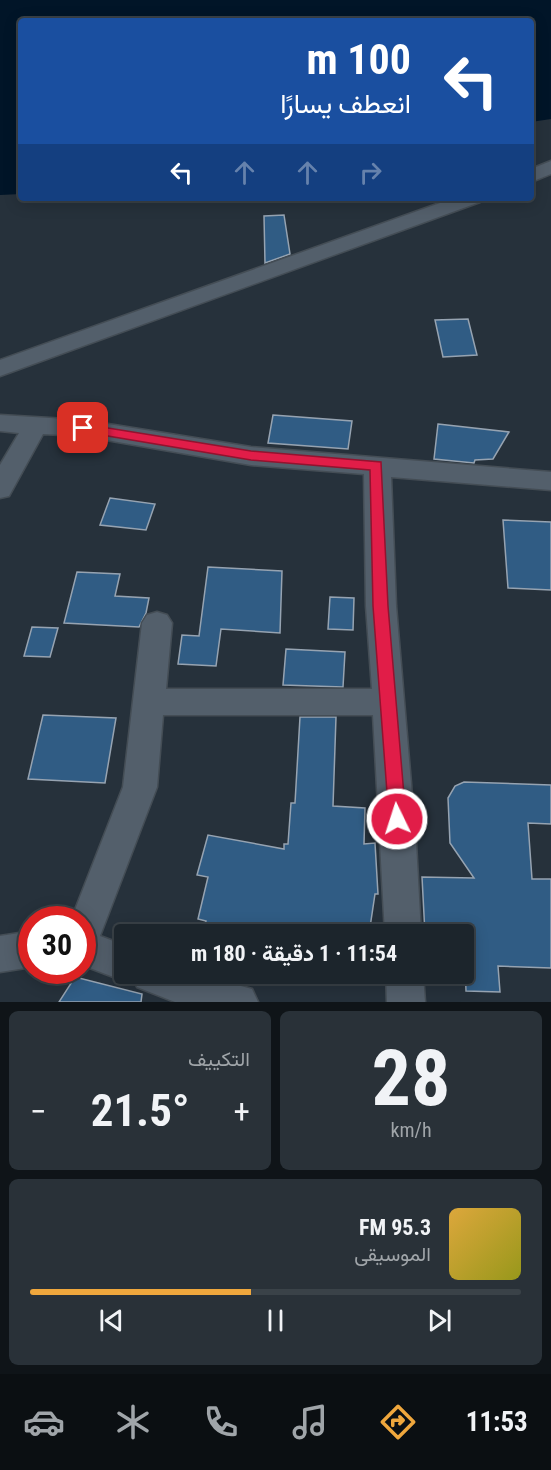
<!DOCTYPE html>
<html lang="ar">
<head>
<meta charset="utf-8">
<style>
  :root { --surface:#1c252c; --page:#293138; --text:#f1f3f6; --muted:#a0a5a9; --line:#3a4248; --accent:#efa73d }
  body { margin:0; font-family:"Roboto Condensed",Vazirmatn,sans-serif; background:var(--page); color:var(--text); direction:rtl; height:100vh; display:flex; flex-direction:column; font-size:22px; white-space:nowrap }
  * { box-sizing:border-box; margin:0 }
  p { font-size:20px; color:var(--muted) }
  .icon { flex:none; width:33px; height:33px; fill:none; stroke:currentColor; stroke-width:2; stroke-linecap:round; stroke-linejoin:round }
  .map { position:relative; height:1002px; overflow:hidden; direction:ltr }
  .details { display:flex; flex-direction:column; gap:9px; padding:9px; background:#0f1418; flex:1 }
  .details>* { flex:none }
  .hud { position:absolute; left:18px; top:18px; width:516px; height:183px; border-radius:6px; box-shadow:0 3px 15px #0003,0 0 0 2px var(--line); direction:rtl; background:#1a4fa0; color:#fff; overflow:hidden }
  .speed { position:absolute; left:18px; top:906px; display:flex; gap:12px; font-size:30px; font-weight:700; text-align:center }
  .speed>* { display:grid; place-content:center; width:78px; height:78px; border-radius:50%; background:var(--surface); box-shadow:0 3px 15px #0003,0 0 0 2px var(--line); line-height:1 }
  .speed .limit { border:9px solid #d22; background:#fff; color:#111 }
  .pin { position:absolute; display:grid; place-items:center; width:51px; height:51px; color:#fff; margin:-26px; border-radius:12px; box-shadow:0 3px 9px #0006 }
  .me { position:absolute; width:66px; margin:-33px; rotate:356deg; stroke-linejoin:round; filter:drop-shadow(0 0 4px #0008) }
  .turn { display:flex; align-items:center; gap:21px; height:126px; padding:0 24px; font-size:27px }
  .turn .icon { width:78px; height:78px; stroke-width:2.5 }
  .turn b { display:block; font-size:42px; line-height:51px }
  .lanes { display:flex; align-items:center; height:57px; padding:0 24px; background:#0003; justify-content:center; gap:30px; direction:ltr }
  .lanes .off { opacity:.35 }
  .big { font-size:45px; font-weight:700; line-height:1.1 }
  .details .widget { flex:1; display:flex; flex-direction:column; justify-content:center; gap:9px; min-width:0; padding:0 21px; border-radius:9px; background:var(--page) }
  .details .dial { align-items:center; gap:0 }
  .dial b { font-size:78px; line-height:1 }
  .song { display:flex; align-items:center; gap:18px }
  .cover { width:72px; height:72px; border-radius:9px; background:linear-gradient(135deg,hsl(40 70% 55%),hsl(60 70% 35%)) }
  .played { height:6px; border-radius:3px; background:linear-gradient(90deg,var(--accent) 45%,var(--line) 45%) }
  .keys { display:flex; justify-content:space-around; direction:ltr }
  .heat { display:flex; justify-content:space-between; align-items:center; font-size:33px; direction:ltr }
  .details .tiles { flex:1; display:grid; gap:9px; grid-template-columns:1fr 1fr }
  .widget:last-child { grid-column:span 2 }
  .trip { position:absolute; left:114px; top:924px; width:360px; height:60px; border-radius:6px; background:var(--surface); box-shadow:0 3px 15px #0003,0 0 0 2px var(--line); font-weight:700; line-height:60px; text-align:center; direction:rtl }
  .dock { display:flex; height:96px; justify-content:space-around; align-items:center; background:#0b0f12; color:var(--muted) }
  .dock .icon { width:42px; height:42px }
  .dock .on { color:var(--accent) }
  .dock b { font-size:27px; color:var(--text) }
  .map>svg:first-child { display:block }
</style>
</head>
<body>
<div class="map">
<svg width="551" height="1002" viewBox="0 0 551 1002">
  <rect width="100%" height="100%" fill="#26313b"/>
  <polygon fill="#011528" points="0,0 551,0 551,119 531,122 531,21 21,21 21,194 0,195"/>
  <g fill="#305c84" stroke="#96a3b1" stroke-width="1.5">
    <polygon points="284,215 290,254 265,263 264,216"/>
    <polygon points="468,319 477,355 443,357 435,320"/>
    <polygon points="273,415 352,421 348,449 268,443"/>
    <polygon points="438,424 509,432 493,459 475,460 474,463 434,459"/>
    <polygon points="110,498 155,504 146,530 100,525"/>
    <polygon points="503,520 551,522 551,590 508,588"/>
    <polygon points="208,567 282,571 280,633 221,629 216,666 178,664 182,635 199,636"/>
    <polygon points="77,572 120,574 115,596 149,598 146,613 139,627 64,623"/>
    <polygon points="330,597 354,598 353,630 328,629"/>
    <polygon points="32,627 58,628 50,657 24,656"/>
    <polygon points="286,649 345,652 343,687 283,685"/>
    <polygon points="43,715 116,718 105,783 28,779"/>
    <polygon points="300,717 336,717 333,806 365,808 364,844 375,843 378,894 375,894 369,934 202,934 206,921 198,919 208,877 197,875 208,835 284,849 284,844 288,844 291,803 295,803"/>
    <polygon points="464,782 551,785 551,824 528,823 532,879 551,879 551,968 498,966 500,992 466,991 464,934 425,934 422,877 474,878 450,843 448,798 455,786"/>
    <polygon points="75,977 142,994 141,1002 59,1002"/>
  </g>
  <g fill="none" stroke-linecap="round" stroke-linejoin="round">
    <defs>
      <g id="minor">
        <polygon points="551,161 551,174 531,182 531,169"/>
        <polygon points="454,198 483,198 480,202 0,376 0,360"/>
        <polygon points="0,415 83,420 251,447 551,472 551,490 391,477 396,606 416,843 421,934 385,934 373,715 163,715 157,787 100,936 124,945 124,974 197,974 252,989 258,1002 175,1002 137,987 133,977 124,981 82,965 82,920 71,920 123,787 142,623 147,615 157,612 167,615 172,623 166,689 372,689 366,606 364,474 251,465 83,436 43,434 9,496 0,498 0,465 19,433 0,431"/>
        <polygon points="32,931 32,967 0,972 0,936"/>
        <polygon points="386,974 423,974 425,1002 387,1002"/>
      </g>
    </defs>
    <use href="#minor" stroke="#444d55" stroke-width="3"/>
    <use href="#minor" fill="#535f6b" fill-rule="evenodd"/>
  </g>
  <polygon fill="#e11d48" stroke="#92132f" stroke-width="1.5" points="83,424 251,451 381,462 388,606 406,819 403,825 397,827 391,825 389,819 373,606 370,470 251,460 78,431 76,428"/>
</svg>
<div class="speed"><div class="limit">30</div></div>
<div class="pin" style="left:83px;top:428px;background:#d93025"><svg class="icon" aria-label="arrive" viewBox="0 0 24 24"><path d="M6 21V4h12l-3 4 3 4H6"/></svg></div>
<svg class="me" style="left:397px;top:819px" viewBox="-20 -20 40 40"><circle r="17" fill="#e11d48" stroke="#fff" stroke-width="3"/><path d="M0-11L8 9 0 5-8 9z" fill="#fff"/></svg>
<div class="trip">11:54 · 1 دقيقة · 180 m</div>
<div class="hud">
<div class="turn"><svg class="icon" aria-label="left" viewBox="0 0 24 24"><path d="M17 20v-9H6M10 6l-5 5 5 5"/></svg><div><b>100 m</b>انعطف يسارًا</div></div>
<div class="lanes"><svg class="icon" aria-label="left" viewBox="0 0 24 24"><path d="M17 20v-9H6M10 6l-5 5 5 5"/></svg><svg class="icon off" aria-label="ahead" viewBox="0 0 24 24"><path d="M12 20V5M6 11l6-6 6 6"/></svg><svg class="icon off" aria-label="ahead" viewBox="0 0 24 24"><path d="M12 20V5M6 11l6-6 6 6"/></svg><svg class="icon off" aria-label="right" viewBox="0 0 24 24"><path d="M7 20v-9h11M14 6l5 5-5 5"/></svg></div>
</div>
</div>
<section class="details">
<div class="tiles">
<div class="widget dial"><b>28</b><p>km/h</p></div>
<div class="widget"><p>التكييف</p>
<div class="heat"><a>−</a><b class="big">21.5°</b><a>+</a></div>
</div>
<div class="widget">
<div class="song"><i class="cover"></i><div><b>95.3 FM</b><p>الموسيقى</p></div></div>
<div class="played"></div>
<div class="keys"><svg class="icon" aria-label="previous" viewBox="0 0 24 24"><path d="M18 5L8 12l10 7zM5 5v14"/></svg><svg class="icon" aria-label="pause" viewBox="0 0 24 24"><path d="M8 5v14M16 5v14"/></svg><svg class="icon" aria-label="next" viewBox="0 0 24 24"><path d="M6 5l10 7-10 7zM19 5v14"/></svg></div>
</div>
</div>
</section>
<nav class="dock">
<b>11:53</b>
<svg class="icon on" aria-label="directions" viewBox="0 0 24 24"><path d="M12 3l9 9-9 9-9-9zM9 14v-3h6M13 9l2 2-2 2"/></svg>
<svg class="icon" aria-label="music" viewBox="0 0 24 24"><path d="M9 18V5l10-2v13"/><circle cx="6" cy="18" r="3"/><circle cx="16" cy="16" r="3"/></svg>
<svg class="icon" aria-label="phone" viewBox="0 0 24 24"><path d="M5 4h4l2 5-3 2q2 4 5 5l2-3 5 2v4C11 20 4 13 5 4z"/></svg>
<svg class="icon" aria-label="climate" viewBox="0 0 24 24"><path d="M12 3v18M4 7l16 10M4 17L20 7"/></svg>
<svg class="icon" aria-label="car" viewBox="0 0 24 24"><path d="M5 17H2v-5l4-1 3-4h7l3 4 3 1v5h-3M9 17h6M6 11h13"/><circle cx="7" cy="17" r="2"/><circle cx="17" cy="17" r="2"/></svg>
</nav>
</body>
</html>
